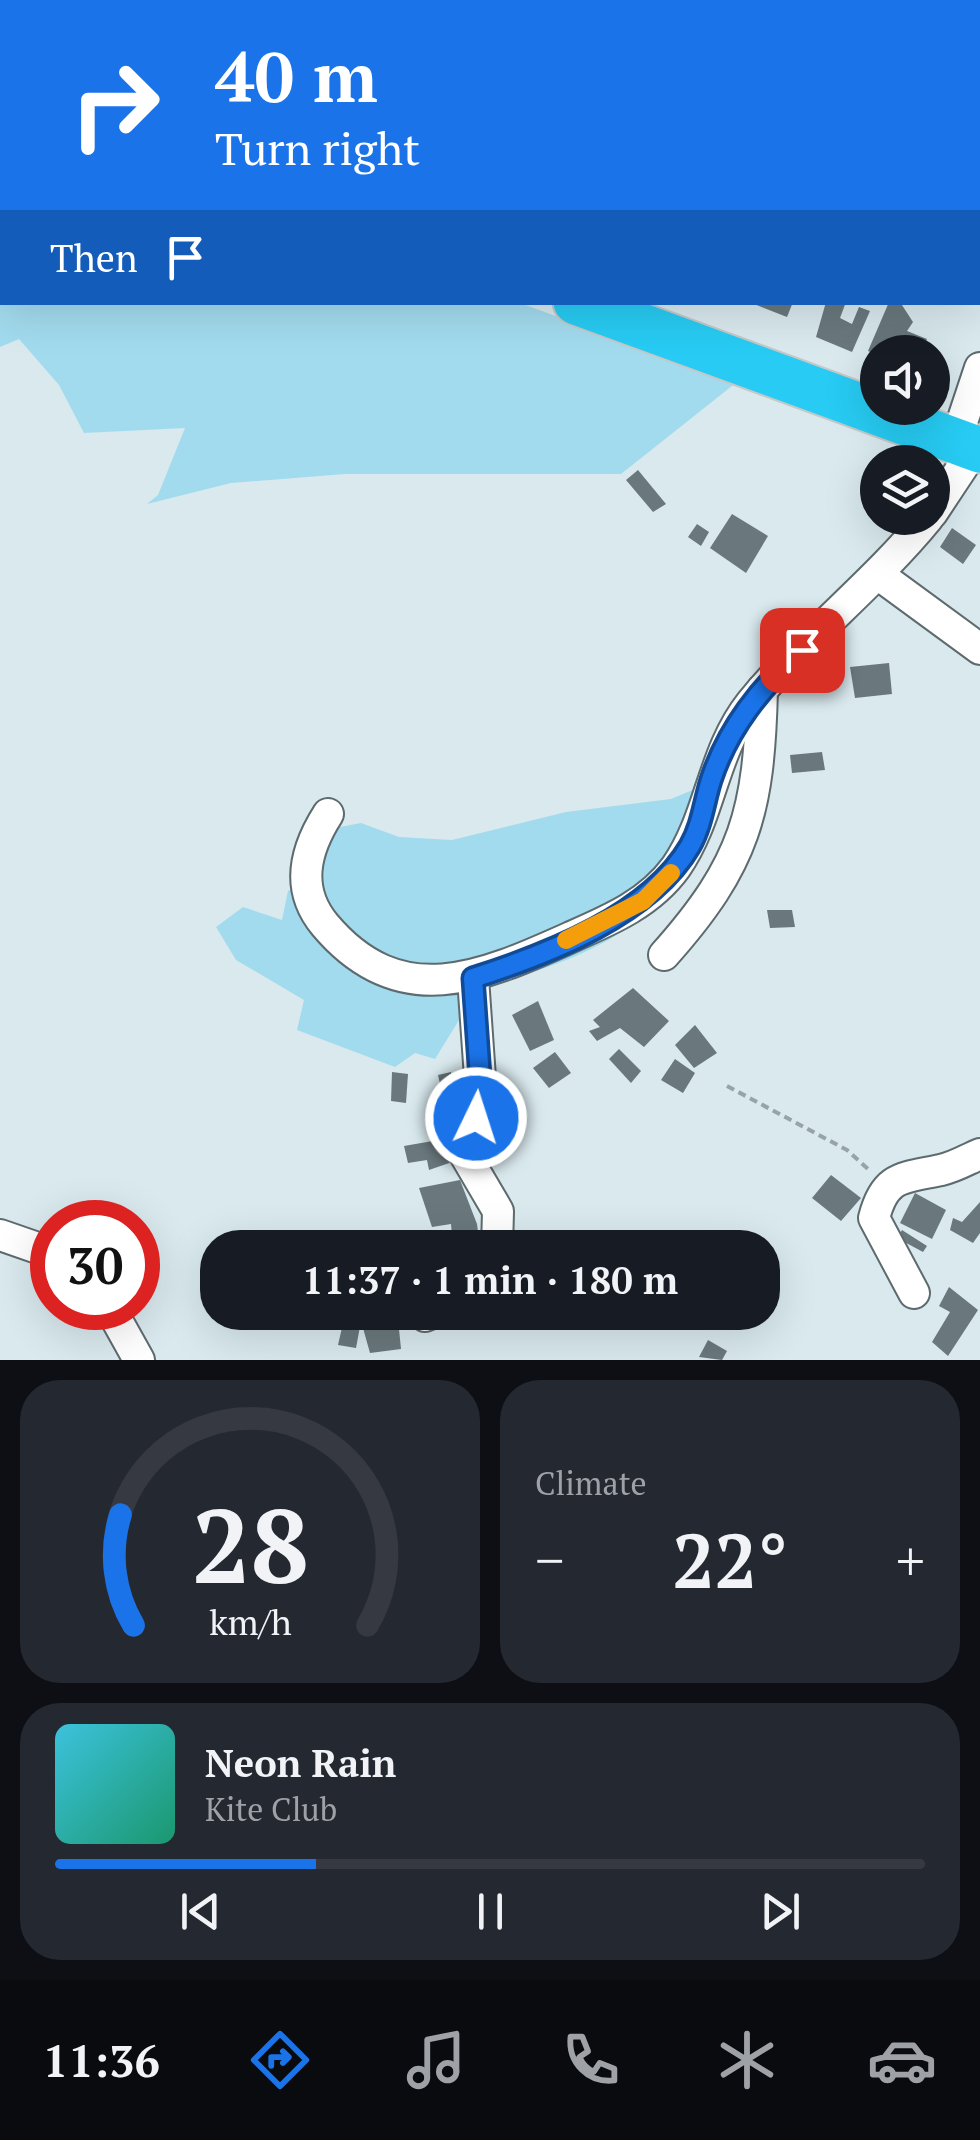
<!DOCTYPE html>
<html lang="en">
<head>
<meta charset="utf-8">
<style>
  :root { --surface:#171b24; --page:#242831; --text:#f1f3f6; --muted:#9ea1a6; --line:#363941; --accent:#1a73e8 }
  body { margin:0; font-family:"PT Serif",serif; background:var(--page); color:var(--text); height:100vh; display:flex; flex-direction:column; font-size:38px; white-space:nowrap }
  * { box-sizing:border-box; margin:0 }
  p { font-size:32px; color:var(--muted) }
  .icon { flex:none; width:55px; height:55px; fill:none; stroke:currentColor; stroke-width:2; stroke-linecap:round; stroke-linejoin:round }
  .map { position:relative; height:1360px; overflow:hidden }
  .details { display:flex; flex-direction:column; gap:20px; padding:20px; background:#0d0f14; flex:1 }
  .details>* { flex:none }
  .banner { position:absolute; left:0px; top:0px; width:980px; height:305px; box-shadow:0 10px 40px #0002; background:#1a73e8; color:#fff; overflow:hidden }
  .controls { position:absolute; left:860px; top:335px; display:grid; gap:20px }
  .controls a { display:grid; place-items:center; width:90px; height:90px; border-radius:50%; background:var(--surface); box-shadow:0 10px 40px #0002; font-size:50px }
  .speed { position:absolute; left:30px; top:1200px; display:flex; gap:20px; font-size:50px; font-weight:700; text-align:center }
  .speed>* { display:grid; place-content:center; width:130px; height:130px; border-radius:50%; background:var(--surface); box-shadow:0 10px 40px #0002; line-height:1 }
  .speed .limit { border:15px solid #d22; background:#fff; color:#111 }
  .pin { position:absolute; display:grid; place-items:center; width:85px; height:85px; color:#fff; margin:-42px; border-radius:20px; box-shadow:0 5px 15px #0006 }
  .me { position:absolute; width:110px; margin:-55px; rotate:4deg; stroke-linejoin:round; filter:drop-shadow(0 0 8px #0008) }
  .turn { display:flex; align-items:center; gap:35px; height:210px; padding:0 50px; font-size:45px }
  .turn .icon { width:130px; height:130px; stroke-width:2.5 }
  .turn b { display:block; font-size:70px; line-height:85px }
  .then { display:flex; align-items:center; height:95px; padding:0 50px; background:#0003; gap:20px; font-size:38px }
  .big { font-size:75px; font-weight:600; line-height:1.1 }
  .details .tile { flex:1; display:flex; flex-direction:column; justify-content:center; gap:15px; min-width:0; padding:0 35px; border-radius:40px; background:var(--page) }
  .details .dial { align-items:center; gap:0 }
  .dial svg { height:260px; overflow:visible; fill:none; stroke:var(--line); stroke-width:7; stroke-linecap:round; text-anchor:middle }
  .dial text { fill:var(--text); stroke:none }
  .song { display:flex; align-items:center; gap:30px }
  .cover { width:120px; height:120px; border-radius:15px; background:linear-gradient(135deg,hsl(190 70% 55%),hsl(160 70% 35%)) }
  .played { height:10px; border-radius:5px; background:linear-gradient(90deg,var(--accent) 30%,var(--line) 30%) }
  .keys { display:flex; justify-content:space-around; direction:ltr }
  .heat { display:flex; justify-content:space-between; align-items:center; font-size:55px; direction:ltr }
  .details .tiles { flex:1; display:grid; gap:20px; grid-template-columns:1fr 1fr }
  .tile:last-child { grid-column:span 2 }
  .trip { position:absolute; left:200px; top:1230px; width:580px; height:100px; border-radius:40px; background:var(--surface); box-shadow:0 10px 40px #0002; font-weight:600; line-height:100px; text-align:center }
  .menu { display:flex; height:160px; justify-content:space-around; align-items:center; background:#090b0e; color:var(--muted) }
  .menu .icon { width:70px; height:70px }
  .menu .selected { color:var(--accent) }
  .menu b { font-size:45px; color:var(--text) }
  .map>svg:first-child { display:block }
</style>
</head>
<body>
<div class="map">
<svg width="980" height="1360" viewBox="0 0 980 1360">
  <rect width="100%" height="100%" fill="#d9e9ee"/>
  <g fill="#a2dbee">
    <polygon points="0,184 2,302 520,303 737,382 621,474 345,474 231,483 147,504 158,495 185,428 84,433 59,385 19,339 0,347"/>
    <path d="M716,757L733,773C724,795 717,818 707,839C659,934 561,970 464,989L472,999L435,1059L415,1053L395,1067L297,1030L304,1000L236,960L216,927L243,907L282,920L288,891L300,885L324,830L361,823L399,837L452,840L566,812L671,799L702,786Z"/>
  </g>
  <g fill="#6a787d">
    <polygon points="749,302 793,302 787,317"/>
    <polygon points="826,302 846,302 840,318 852,324 859,307 870,311 852,352 816,337"/>
    <polygon points="889,302 900,302 913,322 907,331 927,339 921,352 878,355 868,351"/>
    <polygon points="638,470 666,504 653,512 626,480"/>
    <polygon points="732,514 768,536 746,573 710,548"/>
    <polygon points="697,524 709,532 701,546 688,537"/>
    <polygon points="952,528 976,545 963,564 940,547"/>
    <polygon points="889,663 892,694 855,698 850,667"/>
    <polygon points="822,752 825,770 792,773 790,755"/>
    <polygon points="767,910 792,910 795,927 770,928"/>
    <polygon points="633,988 669,1021 644,1047 620,1028 597,1041 589,1031 600,1027 593,1020"/>
    <polygon points="538,1001 554,1040 530,1051 512,1015"/>
    <polygon points="695,1025 717,1053 694,1068 675,1045"/>
    <polygon points="619,1049 641,1071 631,1083 609,1059"/>
    <polygon points="555,1052 571,1073 549,1088 533,1068"/>
    <polygon points="675,1059 695,1073 683,1093 661,1080"/>
    <polygon points="392,1072 408,1074 406,1103 391,1101"/>
    <polygon points="451,1072 454,1096 443,1097 438,1075"/>
    <polygon points="450,1138 455,1161 429,1170 427,1160 408,1163 404,1146"/>
    <polygon points="831,1175 861,1198 841,1221 812,1198"/>
    <polygon points="460,1180 477,1224 480,1248 453,1248 451,1224 432,1227 419,1188"/>
    <polygon points="915,1193 946,1210 932,1239 900,1223"/>
    <polygon points="980,1202 980,1233 973,1243 950,1230 953,1218 962,1222"/>
    <polygon points="902,1230 927,1246 923,1252 897,1238"/>
    <polygon points="949,1287 978,1310 948,1356 932,1342 950,1312 939,1306"/>
    <polygon points="344,1319 361,1321 356,1348 338,1345"/>
    <polygon points="398,1319 401,1349 370,1353 361,1321"/>
    <polygon points="708,1340 727,1351 722,1360 699,1357"/>
  </g>
  <g fill="none" stroke-linecap="round" stroke-linejoin="round">
    <defs>
      <g id="minor">
        <polyline points="956,440 980,368"/>
        <polyline points="932,513 975,448"/>
        <polyline points="879,575 980,649"/>
        <path d="M328,814C305,850 295,889 325,925C400,1014 482,977 571,937C610,920 650,903 676,867C711,817 712,752 751,703C805,637 874,584 928,518"/>
        <path d="M664,955C746,863 759,811 762,690"/>
        <polyline points="473,978 482,1106 461,1130 461,1148 498,1211 497,1248"/>
        <polyline points="0,1235 52,1253"/>
        <path d="M914,1293L874,1218C885,1175 903,1178 941,1170C955,1167 968,1159 980,1154"/>
        <polyline points="110,1308 139,1360"/>
        <polyline points="425,1316 435,1312"/>
      </g>
      <g id="highway">
        <polyline points="0,175 2,175"/>
        <polyline points="576,302 980,450"/>
      </g>
    </defs>
    <use href="#minor" stroke="#5d6b6f" stroke-width="34"/>
    <use href="#highway" stroke="#c6c8c8" stroke-width="49"/>
    <polyline stroke="#97a4a7" stroke-width="4" stroke-dasharray="8 5" stroke-linecap="butt" points="727,1086 847,1150 868,1169"/>
    <use href="#minor" stroke="#fff" stroke-width="30"/>
    <use href="#highway" stroke="#27cbf3" stroke-width="45"/>
  </g>
  <g fill="none" stroke-linecap="round" stroke-linejoin="round">
    <defs>
      <path id="route" d="M476,1118L482,1106L473,978C548,954 650,915 690,846C702,825 704,802 711,780C728,728 761,687 802,650"/>
    </defs>
    <use href="#route" stroke="#114b97" stroke-width="25"/>
    <use href="#route" stroke="#1a73e8" stroke-width="18"/>
    <polyline stroke="#f59e0b" stroke-width="18" points="566,940 643,901 671,873"/>
  </g>
</svg>
<div class="controls">
<a><svg class="icon" aria-label="sound" viewBox="0 0 24 24"><path d="M4 9h4l5-4v14l-5-4H4zM17 9q2 3 0 6"/></svg></a>
<a><svg class="icon" aria-label="layers" viewBox="0 0 24 24"><path d="M12 4l9 5-9 5-9-5zM3 14l9 5 9-5"/></svg></a>
</div>
<div class="speed"><div class="limit">30</div></div>
<div class="pin" style="left:802px;top:650px;background:#d93025"><svg class="icon" aria-label="arrive" viewBox="0 0 24 24"><path d="M6 21V4h12l-3 4 3 4H6"/></svg></div>
<svg class="me" style="left:476px;top:1118px" viewBox="-20 -20 40 40"><circle r="17" fill="#1a73e8" stroke="#fff" stroke-width="3"/><path d="M0-11L8 9 0 5-8 9z" fill="#fff"/></svg>
<div class="trip">11:37 · 1 min · 180 m</div>
<div class="banner">
<div class="turn"><svg class="icon" aria-label="right" viewBox="0 0 24 24"><path d="M7 20v-9h11M14 6l5 5-5 5"/></svg><div><b>40 m</b>Turn right</div></div>
<div class="then">Then<svg class="icon" aria-label="arrive" viewBox="0 0 24 24"><path d="M6 21V4h12l-3 4 3 4H6"/></svg></div>
</div>
</div>
<section class="details">
<div class="tiles">
<div class="tile dial"><svg viewBox="0 0 100 80">
<path d="M14 69A42 42 0 1 1 86 69"/>
<path d="M14 69A42 42 0 0 1 10 35" stroke="#1a73e8"/>
<text x="50" y="56" font-size="32" font-weight="700">28</text>
<text x="50" y="72" font-size="11">km/h</text>
</svg></div>
<div class="tile"><p>Climate</p>
<div class="heat"><a>−</a><b class="big">22°</b><a>+</a></div>
</div>
<div class="tile">
<div class="song"><i class="cover"></i><div><b>Neon Rain</b><p>Kite Club</p></div></div>
<div class="played"></div>
<div class="keys"><svg class="icon" aria-label="previous" viewBox="0 0 24 24"><path d="M18 5L8 12l10 7zM5 5v14"/></svg><svg class="icon" aria-label="pause" viewBox="0 0 24 24"><path d="M8 5v14M16 5v14"/></svg><svg class="icon" aria-label="next" viewBox="0 0 24 24"><path d="M6 5l10 7-10 7zM19 5v14"/></svg></div>
</div>
</div>
</section>
<nav class="menu">
<b>11:36</b>
<svg class="icon selected" aria-label="directions" viewBox="0 0 24 24"><path d="M12 3l9 9-9 9-9-9zM9 14v-3h6M13 9l2 2-2 2"/></svg>
<svg class="icon" aria-label="music" viewBox="0 0 24 24"><path d="M9 18V5l10-2v13"/><circle cx="6" cy="18" r="3"/><circle cx="16" cy="16" r="3"/></svg>
<svg class="icon" aria-label="phone" viewBox="0 0 24 24"><path d="M5 4h4l2 5-3 2q2 4 5 5l2-3 5 2v4C11 20 4 13 5 4z"/></svg>
<svg class="icon" aria-label="climate" viewBox="0 0 24 24"><path d="M12 3v18M4 7l16 10M4 17L20 7"/></svg>
<svg class="icon" aria-label="car" viewBox="0 0 24 24"><path d="M5 17H2v-5l4-1 3-4h7l3 4 3 1v5h-3M9 17h6M6 11h13"/><circle cx="7" cy="17" r="2"/><circle cx="17" cy="17" r="2"/></svg>
</nav>
</body>
</html>
